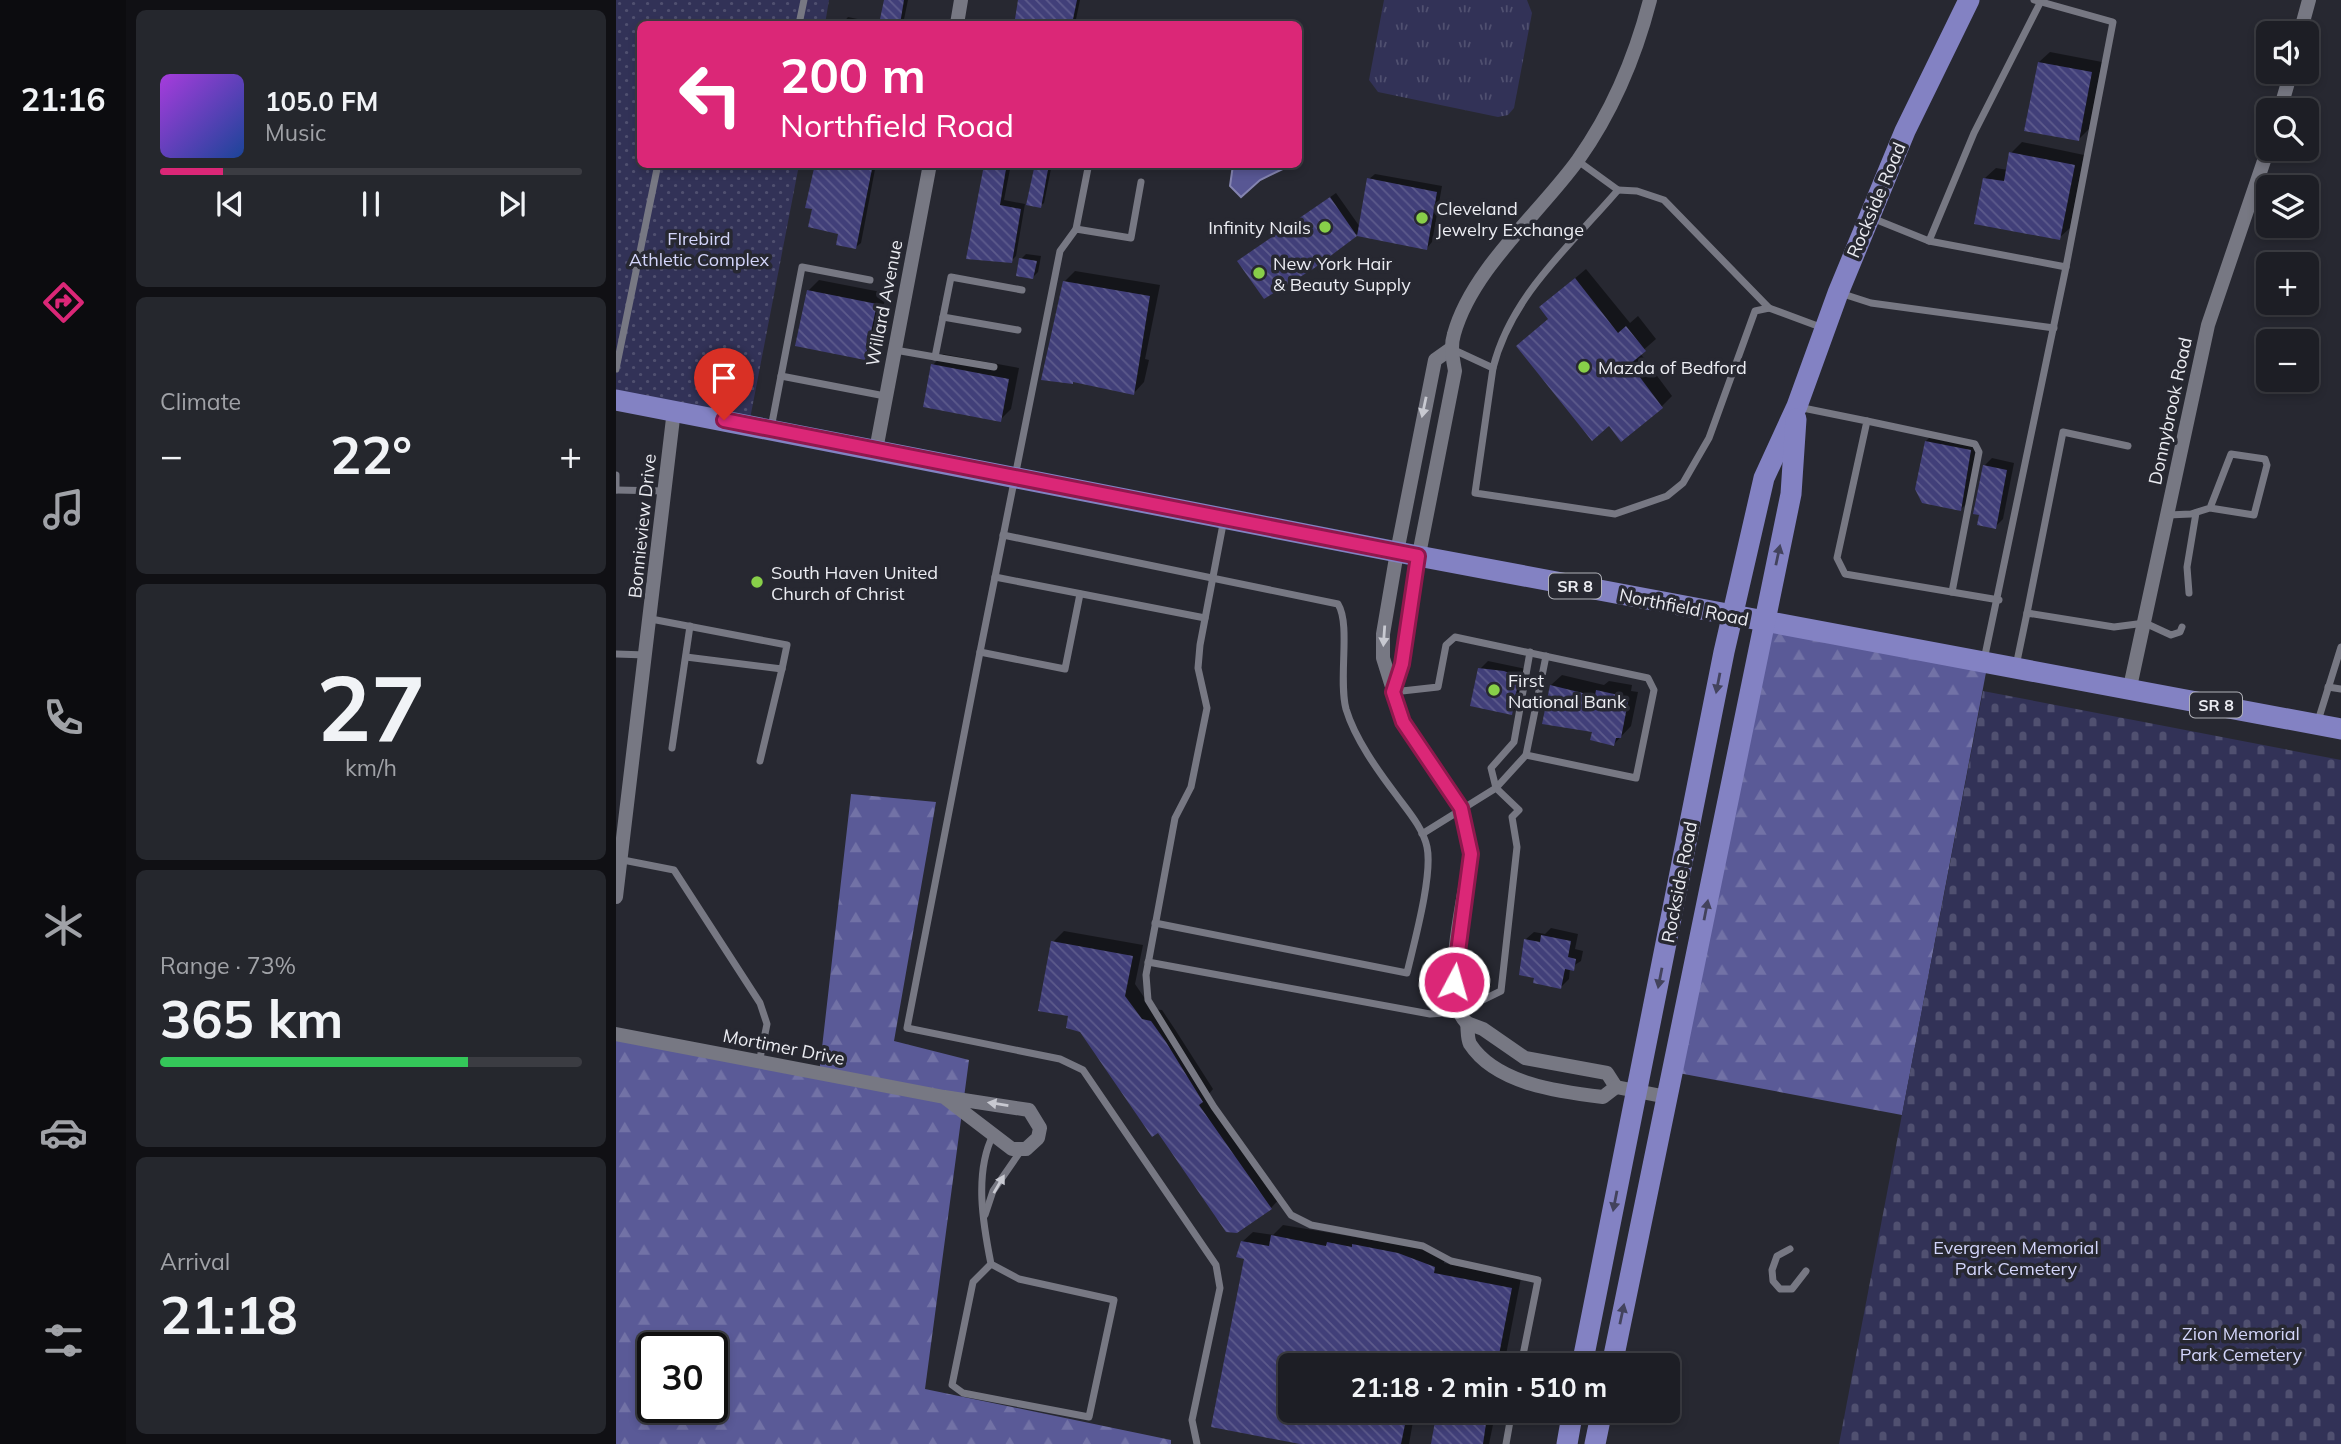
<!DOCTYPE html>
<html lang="en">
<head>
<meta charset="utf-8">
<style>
  :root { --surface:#1d1e25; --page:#25272d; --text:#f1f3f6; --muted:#a0a2a7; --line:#3b3c42; --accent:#db2777 }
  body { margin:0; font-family:Mulish,sans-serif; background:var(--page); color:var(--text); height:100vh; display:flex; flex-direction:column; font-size:26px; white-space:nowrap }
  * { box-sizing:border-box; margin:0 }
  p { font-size:23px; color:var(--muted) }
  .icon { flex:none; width:38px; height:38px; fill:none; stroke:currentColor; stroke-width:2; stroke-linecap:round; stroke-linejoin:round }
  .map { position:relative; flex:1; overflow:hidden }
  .side { display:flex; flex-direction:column; gap:10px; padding:10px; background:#101014; width:490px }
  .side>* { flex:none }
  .banner { position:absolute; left:21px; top:21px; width:665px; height:147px; border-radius:10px; box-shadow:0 4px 10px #0003,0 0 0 2px var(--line); background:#db2777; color:#fff; overflow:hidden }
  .fabs { position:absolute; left:1640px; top:21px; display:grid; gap:14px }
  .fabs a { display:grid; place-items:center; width:63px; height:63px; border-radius:10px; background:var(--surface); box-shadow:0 4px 10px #0003,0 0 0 2px var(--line); font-size:35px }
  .speed { position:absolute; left:21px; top:1332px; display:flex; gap:14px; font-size:35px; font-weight:700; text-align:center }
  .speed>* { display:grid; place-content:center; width:91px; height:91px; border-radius:50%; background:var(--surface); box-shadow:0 4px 10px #0003,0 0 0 2px var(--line); line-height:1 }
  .speed .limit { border:4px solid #111; border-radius:10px; background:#fff; color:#111 }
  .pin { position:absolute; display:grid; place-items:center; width:60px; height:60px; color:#fff; margin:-72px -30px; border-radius:50% 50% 50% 0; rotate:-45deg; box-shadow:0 0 7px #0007 }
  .pin .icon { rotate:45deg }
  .me { position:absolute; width:77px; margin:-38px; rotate:6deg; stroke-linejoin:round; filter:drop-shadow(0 0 5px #0008) }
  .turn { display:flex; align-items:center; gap:24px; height:147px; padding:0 28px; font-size:32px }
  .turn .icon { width:91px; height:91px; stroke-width:2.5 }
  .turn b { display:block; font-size:49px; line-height:60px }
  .big { font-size:52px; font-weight:700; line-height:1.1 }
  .side .card { flex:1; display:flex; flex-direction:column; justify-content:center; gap:10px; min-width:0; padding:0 24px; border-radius:10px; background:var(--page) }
  .side .dial { align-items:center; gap:0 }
  .dial b { font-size:91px; line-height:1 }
  .song { display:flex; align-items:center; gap:21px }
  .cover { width:84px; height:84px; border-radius:10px; background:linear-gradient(135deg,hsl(280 70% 55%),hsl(220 70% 35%)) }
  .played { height:7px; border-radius:4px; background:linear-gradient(90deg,var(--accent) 15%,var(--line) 15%) }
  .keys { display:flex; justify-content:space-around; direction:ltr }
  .heat { display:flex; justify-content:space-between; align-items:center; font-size:38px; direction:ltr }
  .charge { height:10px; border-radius:5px; background:linear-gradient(90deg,#34c759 73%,var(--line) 0) }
  .trip { position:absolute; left:662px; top:1353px; width:402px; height:70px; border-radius:10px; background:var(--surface); box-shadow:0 4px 10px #0003,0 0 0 2px var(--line); font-weight:700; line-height:70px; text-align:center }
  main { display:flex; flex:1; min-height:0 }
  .tabs { display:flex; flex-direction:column; width:126px; justify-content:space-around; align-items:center; background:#0c0c0f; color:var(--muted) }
  .tabs .icon { width:49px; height:49px }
  .tabs .on { color:var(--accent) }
  .tabs b { font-size:32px; color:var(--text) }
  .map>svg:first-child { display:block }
</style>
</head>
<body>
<main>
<nav class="tabs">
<b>21:16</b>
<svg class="icon on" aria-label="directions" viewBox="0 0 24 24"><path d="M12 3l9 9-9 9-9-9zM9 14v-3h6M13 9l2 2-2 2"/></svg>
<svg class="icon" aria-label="music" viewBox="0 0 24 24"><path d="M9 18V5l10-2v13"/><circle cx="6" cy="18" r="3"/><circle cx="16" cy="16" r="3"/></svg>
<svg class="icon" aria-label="phone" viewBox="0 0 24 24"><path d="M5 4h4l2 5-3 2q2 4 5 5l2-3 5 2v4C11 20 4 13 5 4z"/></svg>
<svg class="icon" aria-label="climate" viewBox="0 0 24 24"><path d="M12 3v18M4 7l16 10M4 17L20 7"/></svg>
<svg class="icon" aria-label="car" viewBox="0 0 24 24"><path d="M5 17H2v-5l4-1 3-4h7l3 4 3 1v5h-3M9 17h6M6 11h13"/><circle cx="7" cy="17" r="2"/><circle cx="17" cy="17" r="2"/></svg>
<svg class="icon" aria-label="filters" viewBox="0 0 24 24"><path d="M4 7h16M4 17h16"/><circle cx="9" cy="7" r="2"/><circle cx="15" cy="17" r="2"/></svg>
</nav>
<section class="side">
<div class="card">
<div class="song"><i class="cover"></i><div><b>105.0 FM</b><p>Music</p></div></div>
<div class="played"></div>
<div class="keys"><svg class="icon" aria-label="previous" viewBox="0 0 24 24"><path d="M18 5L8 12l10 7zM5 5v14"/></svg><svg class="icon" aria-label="pause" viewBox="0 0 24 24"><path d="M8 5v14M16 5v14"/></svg><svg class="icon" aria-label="next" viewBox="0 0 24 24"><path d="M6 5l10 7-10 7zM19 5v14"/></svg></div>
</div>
<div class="card"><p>Climate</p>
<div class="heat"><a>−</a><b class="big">22°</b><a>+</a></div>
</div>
<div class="card dial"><b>27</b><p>km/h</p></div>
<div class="card"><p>Range · 73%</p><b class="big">365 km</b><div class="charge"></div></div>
<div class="card"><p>Arrival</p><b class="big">21:18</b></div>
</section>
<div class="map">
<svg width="1725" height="1444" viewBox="0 0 1725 1444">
  <defs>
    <pattern id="grass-tufts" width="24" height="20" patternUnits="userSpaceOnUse" patternTransform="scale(1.75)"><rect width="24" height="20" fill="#323257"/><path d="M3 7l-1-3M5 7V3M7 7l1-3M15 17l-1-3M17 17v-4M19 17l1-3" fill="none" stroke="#505070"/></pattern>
    <pattern id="forest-firs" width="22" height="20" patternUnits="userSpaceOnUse" patternTransform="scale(1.75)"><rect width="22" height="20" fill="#5a5a97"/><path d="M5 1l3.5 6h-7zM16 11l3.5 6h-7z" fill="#7272a6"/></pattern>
    <pattern id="cemetery-stones" width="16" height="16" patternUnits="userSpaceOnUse" patternTransform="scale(1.75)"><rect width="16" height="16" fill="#323257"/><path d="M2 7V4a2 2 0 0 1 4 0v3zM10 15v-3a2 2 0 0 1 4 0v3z" fill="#505070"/></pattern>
    <pattern id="park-dots" width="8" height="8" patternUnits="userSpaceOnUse" patternTransform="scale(1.75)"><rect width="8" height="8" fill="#323257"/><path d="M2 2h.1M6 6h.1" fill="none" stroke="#505070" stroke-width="1.8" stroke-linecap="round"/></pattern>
    <pattern id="building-back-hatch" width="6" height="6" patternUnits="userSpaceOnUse" patternTransform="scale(1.75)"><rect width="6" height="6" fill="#413f79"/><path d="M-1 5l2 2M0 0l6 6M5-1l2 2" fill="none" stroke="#5d5b8c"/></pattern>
  </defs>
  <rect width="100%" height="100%" fill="#272831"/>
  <polygon fill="url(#grass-tufts)" points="768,0 911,0 916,13 898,108 892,115 882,117 762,92 753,80"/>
  <g fill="url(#forest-firs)" fill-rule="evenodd">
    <polygon points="1148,622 1372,662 1286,1115 1057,1072"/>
    <path d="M235,794L320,802L278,1041L353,1060L309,1389L555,1440V1444H0V1034L203,1074ZM37,1348H96V1407H37Z"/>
  </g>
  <polygon fill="url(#cemetery-stones)" points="1367,691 1725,760 1725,1444 1223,1444"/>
  <polygon fill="url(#park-dots)" points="0,0 213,0 209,24 24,24 24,164 183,165 133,424 0,400"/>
  <polygon fill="#585794" stroke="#8484b0" stroke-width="2" points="617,165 617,164 675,165 644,180 625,197 614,186"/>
  <g fill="#0007">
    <polygon points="269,0 292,0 287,24 226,24 232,17 265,24"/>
    <polygon points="405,0 464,0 459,24 401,24"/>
    <polygon points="1434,52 1486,62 1473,129 1463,139 1423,62"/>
    <polygon points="1406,142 1468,155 1454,228 1443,238 1369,178 1380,168 1392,170 1395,153"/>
    <polygon points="237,164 260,164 245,243 240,247"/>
    <polygon points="371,164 395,164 388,200 409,204 400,256 395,261 352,257"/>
    <polygon points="420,164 436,164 428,203 424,206"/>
    <polygon points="759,174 826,186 816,242 811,248 740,234 696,267 623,261 720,193 744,227 753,179"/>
    <polygon points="410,254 425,256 422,272 417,277 405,259"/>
    <polygon points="970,269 1014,323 1022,316 1040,339 1024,353 1056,396 1045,407 934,318 925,307"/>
    <polygon points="459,271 544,285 529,359 533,360 528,382 518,393 459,380 456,383 448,282"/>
    <polygon points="203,280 270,293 260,348 249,358 192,291"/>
    <polygon points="327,354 403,368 395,409 384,420 317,365"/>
    <polygon points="1318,433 1362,442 1353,501 1345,509 1310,441"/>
    <polygon points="1376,458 1398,463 1387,519 1379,527 1368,466"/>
    <polygon points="872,661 910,669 903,706 895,713 864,669"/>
    <polygon points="946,675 988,685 993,681 1016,685 1015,691 1022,692 1015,726 998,744 978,731 935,685"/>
    <polygon points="935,928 962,934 959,949 967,951 965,961 954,968 953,979 945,987 910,939 918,932 929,934"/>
    <polygon points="448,931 527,945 519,984 536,1009 546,1010 560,1031 597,1089 593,1094 665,1197 655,1208 542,1131 454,1014 437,942"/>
    <polygon points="667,1225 816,1250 829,1257 828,1263 905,1278 888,1365 832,1365 834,1355 811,1351 808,1365 674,1365 674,1410 799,1410 793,1444 693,1444 597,1426 630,1258 626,1242 637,1232 657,1235"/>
    <polygon points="823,1410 880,1410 873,1444 816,1444"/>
  </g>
  <g fill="url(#building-back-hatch)">
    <polygon points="268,0 288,0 284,24 263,24"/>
    <polygon points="402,0 461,0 456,24 427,24 399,19"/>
    <polygon points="1422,62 1476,72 1463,141 1408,131"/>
    <polygon points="1393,152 1459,165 1444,240 1358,224 1367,178 1388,181"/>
    <polygon points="199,164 257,164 240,249 220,245 222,234 192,227 196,209 189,208"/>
    <polygon points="419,164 433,164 425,208 410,205"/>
    <polygon points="368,165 390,169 384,205 405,209 396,263 350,259"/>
    <polygon points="751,178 821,192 811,250 741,236"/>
    <polygon points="714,197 741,236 697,269 648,299 621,261"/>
    <polygon points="403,258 421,261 417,279 400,276"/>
    <polygon points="959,278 1002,333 1010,326 1030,351 1014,364 1047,408 1005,442 993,426 976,441 900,346 932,319 923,307"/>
    <polygon points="447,281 534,296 518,395 457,382 457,384 425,380"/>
    <polygon points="191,290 261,304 249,360 179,346"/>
    <polygon points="315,364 393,379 385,422 307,407"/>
    <polygon points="1309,441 1355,450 1345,511 1306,503 1299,489"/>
    <polygon points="1367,465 1391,470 1380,529 1361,525 1363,515 1357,514"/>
    <polygon points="862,668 888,671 903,677 896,715 854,706"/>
    <polygon points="934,685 979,696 980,690 1007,696 1006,701 1012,702 1005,738 1000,738 998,746 974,740 976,732 926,724"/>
    <polygon points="925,935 955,941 952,957 960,959 958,971 949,969 945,989 917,983 918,978 903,975 908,939 924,942"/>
    <polygon points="435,941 517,956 509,996 526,1019 535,1021 550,1042 587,1102 583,1105 656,1209 621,1233 610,1232 542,1133 536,1137 464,1032 450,1028 452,1016 422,1011"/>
    <polygon points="655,1235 710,1246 711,1242 736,1247 736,1244 782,1253 819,1267 818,1273 896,1288 881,1365 830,1365 831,1356 803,1351 801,1365 674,1365 674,1410 792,1410 785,1444 684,1444 595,1427 628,1259 620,1257 625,1241 653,1246"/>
    <polygon points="821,1410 872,1410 867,1444 815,1444"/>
  </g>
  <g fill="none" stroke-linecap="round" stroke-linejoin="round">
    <g stroke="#777883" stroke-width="7">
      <polyline points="183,24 188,0"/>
      <polyline points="525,182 515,238 460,229 444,251 379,577 589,618"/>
      <polyline points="1002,190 1021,191 1048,200 1153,308"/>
      <polyline points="1256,218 1313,241 1450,267 1497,22 1418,0"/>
      <polyline points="460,229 472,168"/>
      <polyline points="1313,241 1358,133 1424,3"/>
      <polyline points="1224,293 1255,303 1438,328"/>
      <polyline points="327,317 402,330"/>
      <path d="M836,349L877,368C895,295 955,245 1002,190L962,161"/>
      <polyline points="279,350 319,357 335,277 406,290"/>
      <polyline points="319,357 378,367"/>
      <polyline points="877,368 859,493 999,514 1051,496 1067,483 1093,438 1139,311 1153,308 1207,328"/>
      <polyline points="0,369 42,164"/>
      <polyline points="165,376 269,396"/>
      <polyline points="1182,407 1251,421 1221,558 1229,574 1383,600"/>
      <polyline points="1251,421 1359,444 1363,452 1336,592"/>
      <polyline points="155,428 186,267 254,280"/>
      <polyline points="0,475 0,490"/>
      <polyline points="0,490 48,491"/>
      <polyline points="1552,515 1575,514 1594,508 1615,454 1649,459 1651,465 1638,515 1594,508"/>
      <polyline points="608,519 584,645 582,668 591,708 575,787 559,818 530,975 532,1000 598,1107 675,1215 695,1225 807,1246 835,1261 922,1280 905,1365"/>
      <path d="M387,535L722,604C735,625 722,679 730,709C739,739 762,771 781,796C792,811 807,828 811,847C817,875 798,943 791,973L539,923"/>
      <polyline points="379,577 364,652 449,669 464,594"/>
      <polyline points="1573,593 1571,567 1580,513"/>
      <polyline points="1411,613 1447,432 1512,446"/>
      <polyline points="35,619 171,645 166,669 70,657"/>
      <polyline points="364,652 291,1028 444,1059 467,1070 600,1265 604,1288 576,1420 581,1444"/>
      <polyline points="914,652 898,742 875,768 880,788 910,755 930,656"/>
      <polyline points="0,654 30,655"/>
      <polyline points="1368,660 1450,267"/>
      <polyline points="1400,666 1411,613 1498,627 1529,623 1555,635 1564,632 1566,627"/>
      <polyline points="1712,687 1725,689"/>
      <polyline points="777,692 822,687 830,645 839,637 1032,678 1038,690 1020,778 910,755"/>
      <polyline points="1701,724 1725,647"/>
      <polyline points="56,748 74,626"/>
      <polyline points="144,761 166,669"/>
      <polyline points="7,860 58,870 144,1003 151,1024 143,1063"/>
      <polyline points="532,962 814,1014 842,1012 885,991 901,847 896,817 903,810 880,788 806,834"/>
      <polyline points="369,1215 377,1191 406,1149"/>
      <polyline points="1174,1249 1161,1256 1156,1270 1157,1281 1164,1289 1176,1289 1190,1271"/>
      <path d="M375,1264L357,1282L336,1385L347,1393L473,1417L498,1300L403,1279L375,1264C367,1224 358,1173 377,1135"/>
      <polyline points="890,1444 896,1410"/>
    </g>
    <g stroke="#777883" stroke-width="14">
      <polyline points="341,24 345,0"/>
      <polyline points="1684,33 1693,0"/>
      <polyline points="1664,110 1675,72"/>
      <path d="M836,348L819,360L781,552L767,634V658L787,722L845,808L855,854C850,891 822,997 851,1023"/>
      <polyline points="260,450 314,164"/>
      <polyline points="1514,687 1592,325 1652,149"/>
      <path d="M777,692L786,664L797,585L839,371C837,359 834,347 838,334C856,269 923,214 962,160C996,112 1019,58 1034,0"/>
      <polyline points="0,897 58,410"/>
      <path d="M851,1023L867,1029L909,1058L991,1073L1000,1087L987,1097C944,1092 880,1084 854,1044C851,1038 852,1029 851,1023Z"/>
      <polyline points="0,1034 328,1097 413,1110 424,1128 422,1138 410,1149 396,1149 328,1097"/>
      <polyline points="1000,1087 1051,1097"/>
    </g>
    <g stroke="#8382c3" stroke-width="21">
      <polyline points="0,400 802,556 1725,729"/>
      <polyline points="966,1365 1108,652 1148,478 1181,406 1222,293 1289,131 1353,0"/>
      <polyline points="996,1365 1175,494 1180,419"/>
      <polyline points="951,1444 957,1410"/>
      <polyline points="979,1444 986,1410"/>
    </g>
  </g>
  <defs><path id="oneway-solid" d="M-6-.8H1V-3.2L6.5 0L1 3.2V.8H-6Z" transform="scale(1.75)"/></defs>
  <g fill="#c8c9d1">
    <use href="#oneway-solid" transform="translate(808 407) rotate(102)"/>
    <use href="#oneway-solid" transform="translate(768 636) rotate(94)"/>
    <use href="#oneway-solid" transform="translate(382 1104) rotate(-171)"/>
    <use href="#oneway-solid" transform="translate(383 1184) rotate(-60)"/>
  </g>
  <g fill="#43435d">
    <use href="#oneway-solid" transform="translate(1162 555) rotate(-78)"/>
    <use href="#oneway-solid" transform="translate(1102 683) rotate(101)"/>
    <use href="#oneway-solid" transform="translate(1090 910) rotate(-79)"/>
    <use href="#oneway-solid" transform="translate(1044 978) rotate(101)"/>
    <use href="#oneway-solid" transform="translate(999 1201) rotate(101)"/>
    <use href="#oneway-solid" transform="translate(1006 1314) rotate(-78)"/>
  </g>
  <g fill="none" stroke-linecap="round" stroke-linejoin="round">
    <defs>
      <polyline id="route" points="108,420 802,556 786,664 777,692 787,722 845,808 855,854 838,982"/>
    </defs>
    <use href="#route" stroke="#8e194d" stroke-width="18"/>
    <use href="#route" stroke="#db2777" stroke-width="12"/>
  </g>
  <g fill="#88cf49" stroke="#272831" stroke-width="2.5">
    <circle cx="806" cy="218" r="7"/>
    <circle cx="709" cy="227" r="7"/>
    <circle cx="643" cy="273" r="7"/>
    <circle cx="968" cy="367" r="7"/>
    <circle cx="141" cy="582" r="7"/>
    <circle cx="878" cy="690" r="7"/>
  </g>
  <g text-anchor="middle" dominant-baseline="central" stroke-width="7" stroke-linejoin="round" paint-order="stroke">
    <g fill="#272831" stroke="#b0b1b8" stroke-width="2">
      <rect x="933" y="573.5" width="52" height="25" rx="5"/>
      <rect x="1574" y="692.5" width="52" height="25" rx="5"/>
    </g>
    <g font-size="16" font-weight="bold" fill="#ebecf2">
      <text x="959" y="586">SR 8</text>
      <text x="1600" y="705">SR 8</text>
    </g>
    <g font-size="18" fill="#ebecf2" stroke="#272831">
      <text transform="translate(1260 200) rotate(-67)">Rockside Road</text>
      <text transform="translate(268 303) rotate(-79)">Willard Avenue</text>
      <text transform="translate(1554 411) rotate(-78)">Donnybrook Road</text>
      <text transform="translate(26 526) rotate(-84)">Bonnieview Drive</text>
      <text transform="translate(1068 607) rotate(11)">Northfield Road</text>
      <text transform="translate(1063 882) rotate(-79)">Rockside Road</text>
      <text transform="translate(168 1047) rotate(11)">Mortimer Drive</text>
    </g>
    <g font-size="18" fill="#ebecf2" stroke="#272831" text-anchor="start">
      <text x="820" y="208">Cleveland<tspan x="820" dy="21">Jewelry Exchange</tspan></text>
      <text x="695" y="227" text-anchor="end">Infinity Nails</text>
      <text x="657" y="263">New York Hair<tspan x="657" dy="21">&amp; Beauty Supply</tspan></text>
      <text x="982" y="367">Mazda of Bedford</text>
      <text x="155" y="572">South Haven United<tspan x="155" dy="21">Church of Christ</tspan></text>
      <text x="892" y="680">First<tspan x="892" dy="21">National Bank</tspan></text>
    </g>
    <g font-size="18" fill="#d3d5fa" stroke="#272831">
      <text x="83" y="238">FIrebird<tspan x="83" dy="21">Athletic Complex</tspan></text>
      <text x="1400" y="1247">Evergreen Memorial<tspan x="1400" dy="21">Park Cemetery</tspan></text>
      <text x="1625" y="1333">Zion Memorial<tspan x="1625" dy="21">Park Cemetery</tspan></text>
    </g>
  </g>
</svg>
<div class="fabs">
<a><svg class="icon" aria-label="sound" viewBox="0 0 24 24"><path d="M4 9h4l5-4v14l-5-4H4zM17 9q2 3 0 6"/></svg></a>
<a><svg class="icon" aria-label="search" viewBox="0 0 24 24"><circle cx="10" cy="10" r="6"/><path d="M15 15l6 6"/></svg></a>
<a><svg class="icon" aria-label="layers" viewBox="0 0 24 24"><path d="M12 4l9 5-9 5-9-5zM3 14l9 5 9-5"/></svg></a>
<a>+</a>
<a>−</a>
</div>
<div class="speed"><div class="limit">30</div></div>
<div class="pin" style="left:108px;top:420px;background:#d93025"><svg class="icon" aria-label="arrive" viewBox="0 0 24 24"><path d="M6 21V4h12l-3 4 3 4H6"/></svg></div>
<svg class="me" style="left:838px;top:982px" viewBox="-20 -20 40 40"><circle r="17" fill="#db2777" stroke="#fff" stroke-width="3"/><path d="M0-11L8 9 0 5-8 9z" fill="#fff"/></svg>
<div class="trip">21:18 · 2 min · 510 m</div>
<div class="banner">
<div class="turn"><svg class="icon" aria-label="left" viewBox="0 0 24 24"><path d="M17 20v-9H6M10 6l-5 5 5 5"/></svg><div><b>200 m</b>Northfield Road</div></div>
</div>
</div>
</main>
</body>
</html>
